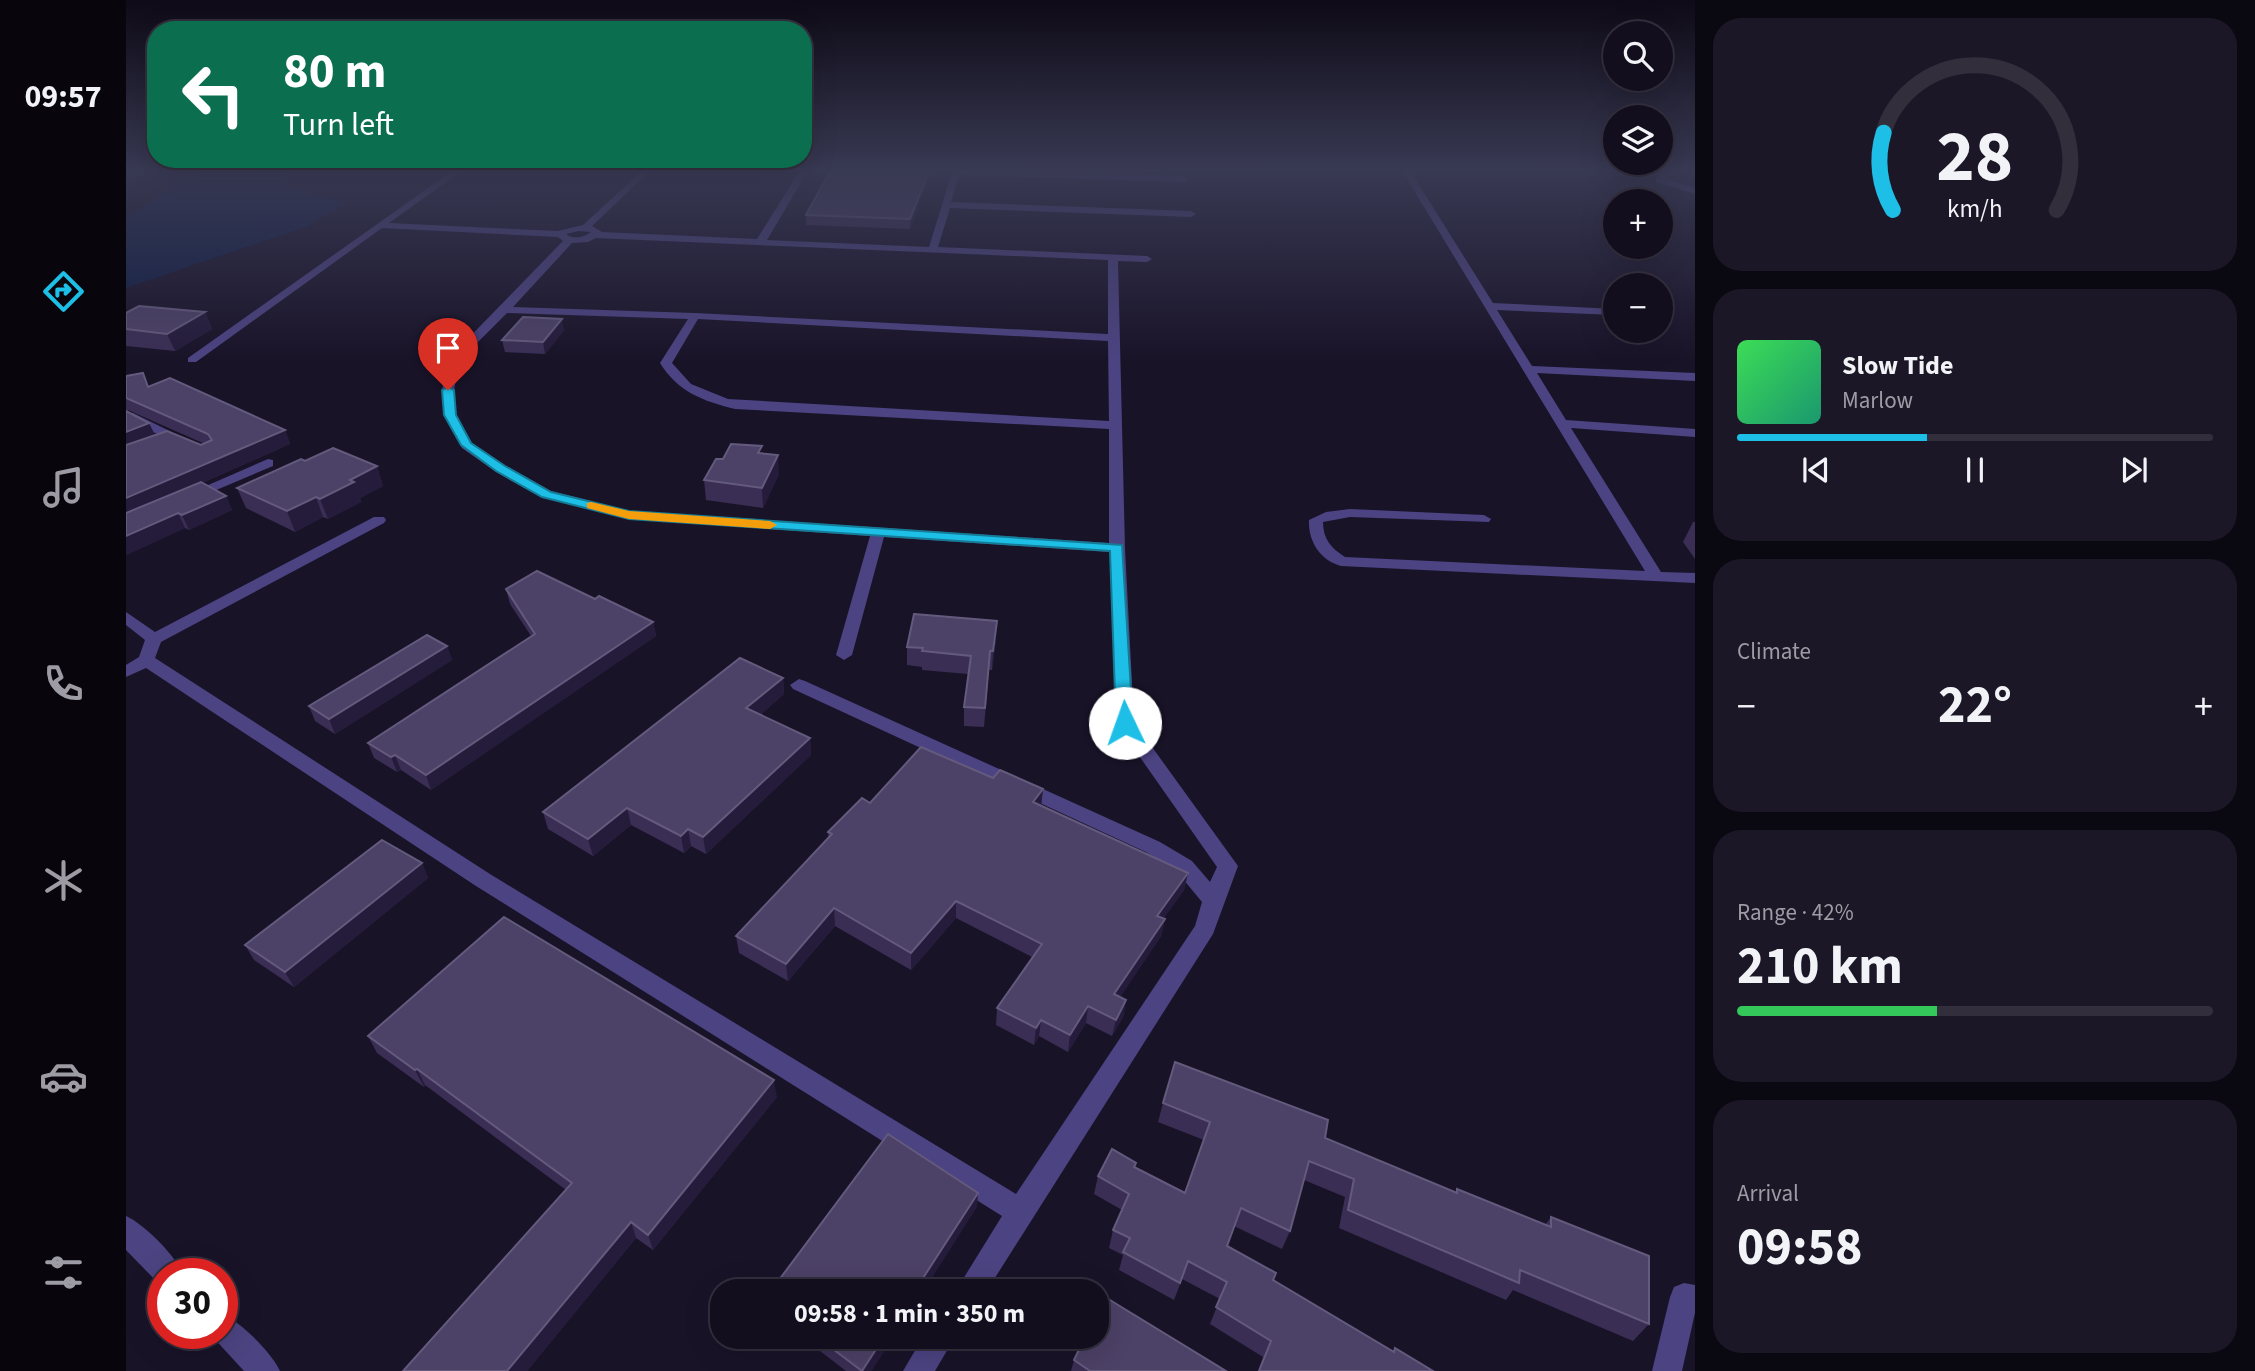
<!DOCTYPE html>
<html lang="en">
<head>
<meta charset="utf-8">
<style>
  :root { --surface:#130e1e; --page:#1c1727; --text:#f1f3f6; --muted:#9d9ca4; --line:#322e3c; --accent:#1ebfe7 }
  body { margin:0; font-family:"Source Sans 3",sans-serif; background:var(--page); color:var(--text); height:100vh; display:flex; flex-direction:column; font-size:26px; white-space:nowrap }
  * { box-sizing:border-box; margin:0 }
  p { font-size:23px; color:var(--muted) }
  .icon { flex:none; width:38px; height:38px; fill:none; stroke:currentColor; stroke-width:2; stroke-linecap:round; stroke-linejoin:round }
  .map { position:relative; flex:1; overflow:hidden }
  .drawer { display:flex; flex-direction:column; gap:18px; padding:18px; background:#0a0810; width:560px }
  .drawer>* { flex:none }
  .guide { position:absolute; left:21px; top:21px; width:665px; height:147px; border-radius:28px; box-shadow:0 7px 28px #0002,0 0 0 2px var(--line); background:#0b6e4f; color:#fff; overflow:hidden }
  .controls { position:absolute; left:1477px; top:21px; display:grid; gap:14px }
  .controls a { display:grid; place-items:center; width:70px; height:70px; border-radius:50%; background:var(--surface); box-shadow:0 7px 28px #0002,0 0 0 2px var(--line); font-size:35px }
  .speed { position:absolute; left:21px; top:1258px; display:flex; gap:14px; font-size:35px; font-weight:700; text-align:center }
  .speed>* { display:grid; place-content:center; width:91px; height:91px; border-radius:50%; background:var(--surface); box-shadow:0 7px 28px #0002,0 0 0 2px var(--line); line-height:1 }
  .speed .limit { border:10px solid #d22; background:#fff; color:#111 }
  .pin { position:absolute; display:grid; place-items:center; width:60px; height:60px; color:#fff; margin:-72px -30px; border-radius:50% 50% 50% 0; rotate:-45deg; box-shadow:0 0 7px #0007 }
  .pin .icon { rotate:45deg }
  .me { position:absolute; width:77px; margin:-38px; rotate:357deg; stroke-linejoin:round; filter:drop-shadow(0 0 5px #0008) }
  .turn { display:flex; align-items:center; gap:24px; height:147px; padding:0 21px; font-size:32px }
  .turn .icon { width:91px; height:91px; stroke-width:2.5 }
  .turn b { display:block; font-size:49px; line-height:60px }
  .big { font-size:52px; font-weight:700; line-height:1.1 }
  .drawer .card { flex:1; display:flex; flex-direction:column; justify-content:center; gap:10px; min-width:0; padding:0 24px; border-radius:28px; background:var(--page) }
  .drawer .dial { align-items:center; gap:0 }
  .dial svg { height:182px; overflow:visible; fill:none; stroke:var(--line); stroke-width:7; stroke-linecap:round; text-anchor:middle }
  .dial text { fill:var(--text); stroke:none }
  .song { display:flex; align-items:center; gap:21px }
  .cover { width:84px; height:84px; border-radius:10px; background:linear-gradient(135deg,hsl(130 70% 55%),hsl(160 70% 35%)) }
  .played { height:7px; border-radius:4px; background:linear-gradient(90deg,var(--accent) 40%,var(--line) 40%) }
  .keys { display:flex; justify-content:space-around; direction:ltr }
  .heat { display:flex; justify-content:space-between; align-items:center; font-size:38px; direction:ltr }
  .charge { height:10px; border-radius:5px; background:linear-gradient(90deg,#34c759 42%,var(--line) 0) }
  .trip { position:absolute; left:584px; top:1279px; width:399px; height:70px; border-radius:28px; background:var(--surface); box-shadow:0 7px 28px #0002,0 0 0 2px var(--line); font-weight:700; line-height:70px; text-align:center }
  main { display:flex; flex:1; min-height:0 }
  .tab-bar { display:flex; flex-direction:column; width:126px; justify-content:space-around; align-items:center; background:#08060c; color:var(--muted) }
  .tab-bar .icon { width:49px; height:49px }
  .tab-bar .current { color:var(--accent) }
  .tab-bar b { font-size:32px; color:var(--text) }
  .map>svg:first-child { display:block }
</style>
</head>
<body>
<main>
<nav class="tab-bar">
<b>09:57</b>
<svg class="icon current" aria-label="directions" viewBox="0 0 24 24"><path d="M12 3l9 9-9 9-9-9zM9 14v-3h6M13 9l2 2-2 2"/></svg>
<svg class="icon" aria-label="music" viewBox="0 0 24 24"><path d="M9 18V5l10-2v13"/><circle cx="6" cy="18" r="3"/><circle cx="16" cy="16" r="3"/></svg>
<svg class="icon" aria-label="phone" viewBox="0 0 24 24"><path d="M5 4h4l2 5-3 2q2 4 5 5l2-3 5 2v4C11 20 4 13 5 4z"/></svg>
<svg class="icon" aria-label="climate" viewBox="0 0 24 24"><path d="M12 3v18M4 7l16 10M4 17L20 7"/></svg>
<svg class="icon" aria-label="car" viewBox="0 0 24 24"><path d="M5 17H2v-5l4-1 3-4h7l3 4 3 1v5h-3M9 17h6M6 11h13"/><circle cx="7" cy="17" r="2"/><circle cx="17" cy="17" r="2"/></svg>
<svg class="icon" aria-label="filters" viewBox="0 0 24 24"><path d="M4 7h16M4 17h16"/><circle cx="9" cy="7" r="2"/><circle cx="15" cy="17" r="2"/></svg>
</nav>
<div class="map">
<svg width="1569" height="1371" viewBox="0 0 1569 1371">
  <rect width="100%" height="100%" fill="#191328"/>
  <path fill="#111e44" d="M77,169H162L161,185L220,203L182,226L0,288V215C29,205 47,179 77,169Z"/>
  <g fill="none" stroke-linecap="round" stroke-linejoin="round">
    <g fill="#4c4382" fill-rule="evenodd">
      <path d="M329,169H338L263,223L432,231L457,225L518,169H526L466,226L476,232L631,239L675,169H683L641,240L803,247L827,169L1059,176L1063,179L1059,182L833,175L825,202L1065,211L1070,214L1065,217L824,208L812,247L1021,256L1026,259L1021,262L992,261L999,548L1008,722L1112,866L1087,934L860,1292H829L876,1216L350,886L20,668L0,677V665L13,657L19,640L0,625V612L29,632L248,517H258L260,520L258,523L35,642L29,658L364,874L890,1194L1069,926L1076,902L1052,873L1020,852L667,689L664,685L673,679L679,681L1034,842L1066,861L1084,882L1091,867L990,723L984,552L758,537L726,655L718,660L710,655L744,536L503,519L415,497L370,472L336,448L318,415L316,390L322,359L437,241L432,237L256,228L70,362H62V358ZM453,231L465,232C459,237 447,240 440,234ZM470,238L982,260V334L569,313L387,307L446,243L462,242ZM381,313L562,319L534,363C552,392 577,401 609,409L983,429V543L503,511L425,491L380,466L346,443L330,415L328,390L334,360ZM572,319L982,341L983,421L602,399L565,384L546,363Z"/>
      <path d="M1275,169H1283L1367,303L1489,309V315L1371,310L1406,366L1569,373V381L1411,373L1440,420L1569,429V437L1445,428L1535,572L1569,573V583L1215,566C1194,560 1182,541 1183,520L1200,512L1224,509L1358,515L1365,519L1363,522L1224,517L1197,522C1197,539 1205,548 1219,557L1519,571Z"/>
      <polygon points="1545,169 1554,169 1540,179 1569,188 1569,194 1530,182 1530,178"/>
      <polygon points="0,413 7,413 64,441 57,445 52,444 0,419"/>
      <polygon points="142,459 147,460 147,466 69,499 59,499 57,496"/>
      <path d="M0,1216C18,1224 50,1256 57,1274H37V1285L33,1284L0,1250Z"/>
      <polygon points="1558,1283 1569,1285 1569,1313 1556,1371 1526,1371 1544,1297 1548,1287"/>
      <path d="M96,1314C114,1321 146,1353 154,1371H118L84,1334H96Z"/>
      <polygon points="797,1337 829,1337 809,1371 777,1371"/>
    </g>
  </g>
  <g fill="#3a2e54">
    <polygon points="807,169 784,229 680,225 680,215"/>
    <polygon points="79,312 86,329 49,351 0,346 0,313"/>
    <polygon points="438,330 419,354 379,352 376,340"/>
    <polygon points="0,376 23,386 159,430 164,444 76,483 100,496 106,510 63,530 59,528 0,555 29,435 75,445 79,444 2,410 0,411"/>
    <polygon points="636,453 653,474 637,508 580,500 578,480 597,459"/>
    <polygon points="179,461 251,466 257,486 234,498 235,502 202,519 197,517 169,532 120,508 111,488"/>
    <polygon points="1567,522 1569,522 1569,559 1557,542"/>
    <polygon points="380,589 469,599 527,622 530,636 305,790 275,770 271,772 248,758 242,743 405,636 384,604"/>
    <polygon points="870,640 866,670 863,670 858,727 838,726 838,707 842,674 796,670 796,667 781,665 781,647"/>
    <polygon points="321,646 326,660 209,734 189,721 183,706"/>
    <polygon points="657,678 658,694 634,715 684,738 685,755 580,854 565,846 558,853 505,825 467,856 422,829 417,812"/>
    <polygon points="867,778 917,789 915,805 1062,873 1058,890 1037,919 1039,919 1035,936 994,997 1000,1000 997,1017 986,1036 960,1023 942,1052 913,1036 908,1045 870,1025 871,1008 906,957 830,918 785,970 709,926 662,981 613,953 610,936 702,838 702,832 744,803"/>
    <polygon points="296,863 302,878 168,987 128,960 119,945"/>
    <polygon points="242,1036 651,1097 527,1250 510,1238 401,1371 277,1371 440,1190 299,1085 298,1087 251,1053"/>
    <polygon points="1037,1103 1199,1138 1329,1192 1331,1189 1419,1225 1425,1217 1523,1324 1507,1341 1387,1290 1380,1300 1213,1228 1219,1197 1178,1180 1164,1231 1156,1249 1108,1226 1101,1246 1147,1280 1267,1352 1269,1348 1307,1371 1132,1371 1137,1357 1084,1324 1094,1299 1056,1279 1048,1300 993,1270 997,1255 983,1248 987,1230 996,1210 968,1194 972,1176 1010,1163 1009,1168 1059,1193 1078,1140 1032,1122"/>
    <polygon points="676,1337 767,1337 745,1371 720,1371"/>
    <polygon points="948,1360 1100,1371 945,1371"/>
  </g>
  <g fill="#251b3b">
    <polygon points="804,169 807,169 784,229 784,219"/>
    <polygon points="79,312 86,329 49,351 41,334"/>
    <polygon points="436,319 438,330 419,354 417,342"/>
    <polygon points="23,423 30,437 0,449 0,432"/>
    <polygon points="159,430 164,444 0,516 0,498"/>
    <polygon points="652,455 653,474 637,508 636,488"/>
    <polygon points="251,466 257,486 234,498 235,502 202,519 194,499 224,480"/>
    <polygon points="100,496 106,510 63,530 56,515"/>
    <polygon points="190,497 197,517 169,532 161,511"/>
    <polygon points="52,513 59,528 0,555 0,536"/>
    <polygon points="871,621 870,640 866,670 867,651"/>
    <polygon points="527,622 530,636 305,790 300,775"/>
    <polygon points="321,646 326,660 209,734 203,719"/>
    <polygon points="657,678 658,694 622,725 620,708"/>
    <polygon points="684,738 685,755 580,854 577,837"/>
    <polygon points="269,755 275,770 271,772 265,757"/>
    <polygon points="917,789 915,807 907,802"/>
    <polygon points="501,808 505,825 467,856 462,839"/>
    <polygon points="562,829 565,846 558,853 555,836"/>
    <polygon points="296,863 302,878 168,987 159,972"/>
    <polygon points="1062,873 1058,890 1027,933 1031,916"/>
    <polygon points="830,901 830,918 785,970 785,953"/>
    <polygon points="708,908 709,926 662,981 660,964"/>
    <polygon points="1039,919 1035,936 985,1011 988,994"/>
    <polygon points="1000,1000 997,1017 986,1036 990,1020"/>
    <polygon points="962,1006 960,1023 942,1052 944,1035"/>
    <polygon points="915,1020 913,1036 908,1045 910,1028"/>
    <polygon points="291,1069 299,1085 298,1087 289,1070"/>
    <polygon points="648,1080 651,1097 527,1250 522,1235"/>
    <polygon points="852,1193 851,1207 797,1292 788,1292"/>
    <polygon points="505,1222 510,1238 401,1371 381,1371"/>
    <polygon points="758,1337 767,1337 745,1371 736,1371"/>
  </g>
  <g fill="#4c4166" stroke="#645a7d" stroke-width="2">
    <polygon points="705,169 804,169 784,219 680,215"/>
    <polygon points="13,306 79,312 41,334 0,329 0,313"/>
    <polygon points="397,317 436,319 417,342 376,340"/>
    <polygon points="17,373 22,387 44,378 159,430 0,498 0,445 41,431 75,445 86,440 82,434 0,398 0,376"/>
    <polygon points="0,411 23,423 0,432"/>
    <polygon points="605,444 636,446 632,453 652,455 636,488 578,480 590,459 597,459"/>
    <polygon points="207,448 251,466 224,480 228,482 194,499 190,497 161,511 111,488 175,459 179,461"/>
    <polygon points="75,482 100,496 56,515 52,513 0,536 0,513"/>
    <polygon points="411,571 469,599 473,596 527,622 300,775 269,755 265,757 242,743 409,634 380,589"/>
    <polygon points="788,614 871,621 867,651 864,651 859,708 838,707 845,656 796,651 797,648 781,647"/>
    <polygon points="301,635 321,646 203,719 183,706"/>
    <polygon points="614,658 657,678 620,708 684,738 577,837 562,829 555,836 501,808 462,839 417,812"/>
    <polygon points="795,747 867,778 874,770 917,789 907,802 1062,873 1031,916 1039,919 988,994 1000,1000 990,1020 962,1006 944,1035 915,1020 910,1028 871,1008 916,944 830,901 785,953 708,908 660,964 610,936 706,834 702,832 736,798 744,803"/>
    <polygon points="256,840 296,863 159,972 119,945"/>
    <polygon points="378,917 648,1080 522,1235 505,1222 381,1371 277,1371 446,1183 291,1069 289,1070 242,1036"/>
    <polygon points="1049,1062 1202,1120 1199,1138 1331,1193 1331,1189 1425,1227 1425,1217 1523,1256 1523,1324 1394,1270 1393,1283 1222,1210 1228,1179 1183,1161 1164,1231 1115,1208 1101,1246 1150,1273 1147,1280 1268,1352 1269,1348 1307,1371 1133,1371 1145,1341 1090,1307 1101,1282 1062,1261 1054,1283 997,1252 1004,1238 987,1230 1003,1194 972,1176 986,1149 1010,1163 1008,1167 1059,1193 1084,1122 1037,1103"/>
    <polygon points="762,1134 852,1193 788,1292 644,1292"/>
    <polygon points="979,1297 1100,1371 964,1371 948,1360 959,1337 971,1337 971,1313"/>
    <polygon points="691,1337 758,1337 736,1371"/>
  </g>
  <linearGradient id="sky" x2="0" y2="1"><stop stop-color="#0e0a16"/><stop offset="0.47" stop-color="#383953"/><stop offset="1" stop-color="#383953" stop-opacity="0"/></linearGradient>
  <rect width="1569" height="361" fill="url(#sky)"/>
  <polygon fill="#1ebfe7" stroke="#147c96" stroke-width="2" points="322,387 328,390 330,415 345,443 379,466 425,492 503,511 996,545 1007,723 999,728 990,723 984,551 503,519 416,497 370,471 335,445 318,415 316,390"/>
  <polygon fill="#f59e0b" points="465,502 503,511 644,521 651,525 644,529 503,519 461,508 461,503"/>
</svg>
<div class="controls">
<a><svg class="icon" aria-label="search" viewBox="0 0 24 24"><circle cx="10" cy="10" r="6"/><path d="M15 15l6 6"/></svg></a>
<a><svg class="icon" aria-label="layers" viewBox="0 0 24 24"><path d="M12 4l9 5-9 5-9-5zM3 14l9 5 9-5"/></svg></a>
<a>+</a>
<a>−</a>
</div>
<div class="speed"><div class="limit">30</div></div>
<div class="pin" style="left:322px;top:390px;background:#d93025"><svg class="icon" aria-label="arrive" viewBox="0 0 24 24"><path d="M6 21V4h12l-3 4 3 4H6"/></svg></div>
<svg class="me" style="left:999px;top:723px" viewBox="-20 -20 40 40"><circle r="19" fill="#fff"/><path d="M0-13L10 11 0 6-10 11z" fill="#1ebfe7"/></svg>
<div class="trip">09:58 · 1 min · 350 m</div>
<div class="guide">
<div class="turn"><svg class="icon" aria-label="left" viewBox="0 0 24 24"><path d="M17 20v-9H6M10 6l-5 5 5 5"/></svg><div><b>80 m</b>Turn left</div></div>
</div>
</div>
<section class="drawer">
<div class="card dial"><svg viewBox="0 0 100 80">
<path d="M14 69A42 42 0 1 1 86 69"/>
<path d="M14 69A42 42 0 0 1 10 35" stroke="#1ebfe7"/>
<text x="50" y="56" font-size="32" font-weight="700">28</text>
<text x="50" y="72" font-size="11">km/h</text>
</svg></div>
<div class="card">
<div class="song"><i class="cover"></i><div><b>Slow Tide</b><p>Marlow</p></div></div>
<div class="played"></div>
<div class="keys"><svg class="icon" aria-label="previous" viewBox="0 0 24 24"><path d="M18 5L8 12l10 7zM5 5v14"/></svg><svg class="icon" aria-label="pause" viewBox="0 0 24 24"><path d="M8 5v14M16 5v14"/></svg><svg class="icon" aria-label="next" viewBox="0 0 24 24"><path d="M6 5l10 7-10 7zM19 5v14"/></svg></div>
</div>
<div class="card"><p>Climate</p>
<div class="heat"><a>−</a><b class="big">22°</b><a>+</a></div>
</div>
<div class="card"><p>Range · 42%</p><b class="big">210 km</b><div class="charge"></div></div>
<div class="card"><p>Arrival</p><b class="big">09:58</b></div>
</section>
</main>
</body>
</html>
